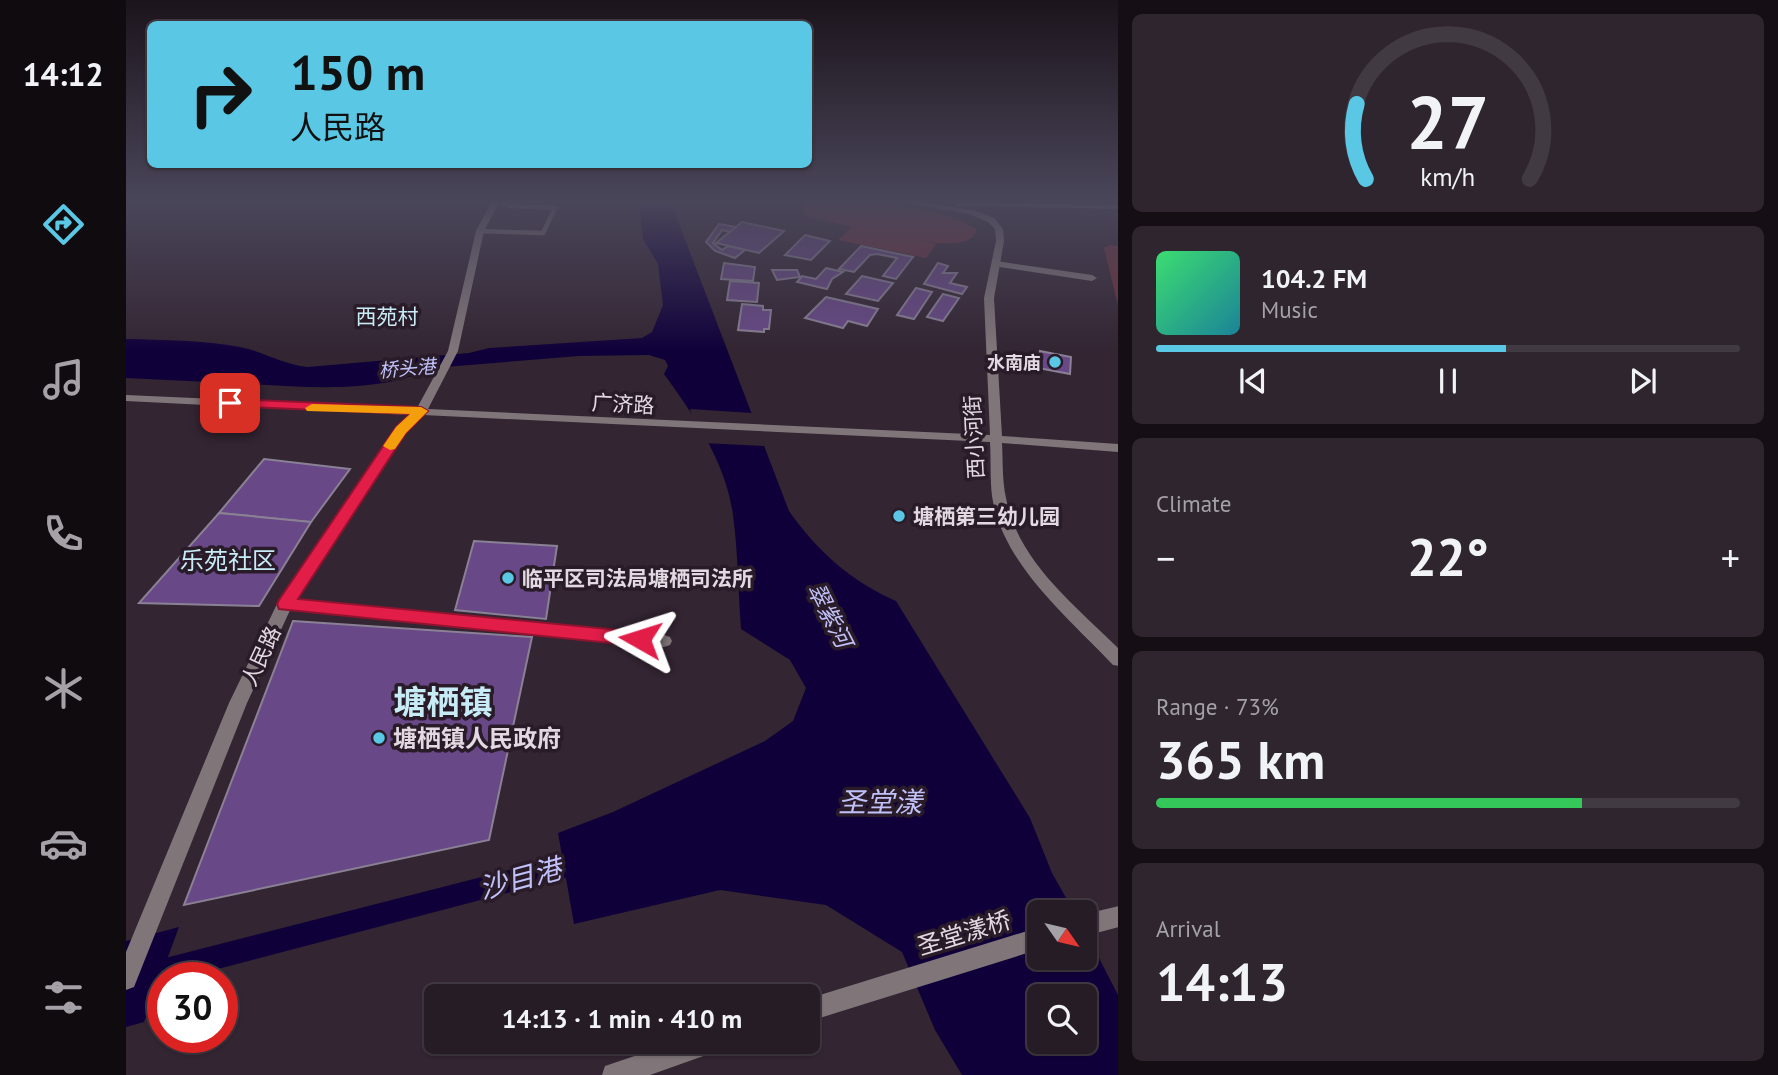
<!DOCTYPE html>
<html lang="en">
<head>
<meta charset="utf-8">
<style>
  :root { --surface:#261c26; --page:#2e252e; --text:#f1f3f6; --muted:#a4a1a7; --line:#423a43; --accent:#5ac8e5 }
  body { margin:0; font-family:"PT Sans","Noto Sans SC",sans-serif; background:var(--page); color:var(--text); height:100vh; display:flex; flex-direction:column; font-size:26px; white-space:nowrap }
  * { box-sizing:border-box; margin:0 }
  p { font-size:23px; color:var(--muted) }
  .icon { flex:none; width:38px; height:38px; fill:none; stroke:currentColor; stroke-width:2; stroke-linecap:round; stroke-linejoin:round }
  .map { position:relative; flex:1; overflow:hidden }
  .sheet { display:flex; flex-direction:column; gap:14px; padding:14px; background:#150f15; width:660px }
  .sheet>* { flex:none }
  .guide { position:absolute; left:21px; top:21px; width:665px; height:147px; border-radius:10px; box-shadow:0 2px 5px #0004,0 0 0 2px var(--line); background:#5ac8e5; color:#111; overflow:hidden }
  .needle { width:46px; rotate:124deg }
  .buttons { position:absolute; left:901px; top:900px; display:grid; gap:14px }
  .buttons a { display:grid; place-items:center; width:70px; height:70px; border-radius:10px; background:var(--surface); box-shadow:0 2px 5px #0004,0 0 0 2px var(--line); font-size:35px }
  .speed { position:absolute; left:21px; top:962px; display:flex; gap:14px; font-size:35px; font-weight:700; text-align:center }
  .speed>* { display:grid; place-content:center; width:91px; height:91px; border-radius:50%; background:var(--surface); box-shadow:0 2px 5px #0004,0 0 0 2px var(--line); line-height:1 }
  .speed .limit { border:10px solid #d22; background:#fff; color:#111 }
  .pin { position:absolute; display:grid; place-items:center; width:60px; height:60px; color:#fff; margin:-30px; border-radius:14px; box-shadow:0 4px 10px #0006 }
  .me { position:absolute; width:77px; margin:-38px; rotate:276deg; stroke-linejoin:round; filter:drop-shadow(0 0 5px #0008) }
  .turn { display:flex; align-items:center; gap:24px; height:147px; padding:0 28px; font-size:32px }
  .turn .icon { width:91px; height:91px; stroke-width:2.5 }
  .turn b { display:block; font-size:49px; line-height:60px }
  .big { font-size:52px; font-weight:600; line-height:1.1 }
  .sheet .tile { flex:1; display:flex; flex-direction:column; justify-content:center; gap:10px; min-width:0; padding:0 24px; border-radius:10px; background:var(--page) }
  .sheet .dial { align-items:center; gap:0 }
  .dial svg { height:182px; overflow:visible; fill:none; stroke:var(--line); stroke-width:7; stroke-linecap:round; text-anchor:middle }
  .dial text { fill:var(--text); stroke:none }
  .song { display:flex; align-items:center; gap:21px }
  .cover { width:84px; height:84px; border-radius:10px; background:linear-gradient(135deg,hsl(140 70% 55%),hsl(190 70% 35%)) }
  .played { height:7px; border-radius:4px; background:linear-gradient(90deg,var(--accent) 60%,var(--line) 60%) }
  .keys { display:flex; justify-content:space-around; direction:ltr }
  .heat { display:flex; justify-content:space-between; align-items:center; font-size:38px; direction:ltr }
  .charge { height:10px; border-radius:5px; background:linear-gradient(90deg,#34c759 73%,var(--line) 0) }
  .trip { position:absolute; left:298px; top:984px; width:396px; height:70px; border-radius:10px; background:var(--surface); box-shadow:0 2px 5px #0004,0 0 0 2px var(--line); font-weight:600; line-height:70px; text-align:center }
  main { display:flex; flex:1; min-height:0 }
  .menu { display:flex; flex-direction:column; width:126px; justify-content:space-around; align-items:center; background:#0f0b0f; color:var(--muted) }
  .menu .icon { width:49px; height:49px }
  .menu .current { color:var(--accent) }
  .menu b { font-size:32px; color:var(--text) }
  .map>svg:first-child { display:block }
</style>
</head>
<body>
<main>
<nav class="menu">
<b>14:12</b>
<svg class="icon current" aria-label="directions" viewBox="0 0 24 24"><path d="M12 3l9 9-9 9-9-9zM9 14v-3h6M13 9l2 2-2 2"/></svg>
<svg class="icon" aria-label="music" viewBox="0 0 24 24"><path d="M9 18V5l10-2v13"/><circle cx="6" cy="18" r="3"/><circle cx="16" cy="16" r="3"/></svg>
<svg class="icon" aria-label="phone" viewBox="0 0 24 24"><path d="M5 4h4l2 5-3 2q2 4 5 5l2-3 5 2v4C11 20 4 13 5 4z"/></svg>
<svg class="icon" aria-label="climate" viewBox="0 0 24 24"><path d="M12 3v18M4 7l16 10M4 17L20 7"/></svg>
<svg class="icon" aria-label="car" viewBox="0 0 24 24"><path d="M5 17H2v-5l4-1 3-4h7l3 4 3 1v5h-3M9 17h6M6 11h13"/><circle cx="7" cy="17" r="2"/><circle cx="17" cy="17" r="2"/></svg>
<svg class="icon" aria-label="filters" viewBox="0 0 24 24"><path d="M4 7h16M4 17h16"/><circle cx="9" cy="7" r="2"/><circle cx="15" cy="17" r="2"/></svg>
</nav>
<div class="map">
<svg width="993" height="1075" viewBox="0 0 993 1075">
  <rect width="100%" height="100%" fill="#332532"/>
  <g fill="#6f2f39">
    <path d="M686,201C725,201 820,206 850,229V233C836,256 770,234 747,231L810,244L800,258L712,240L725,227L680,216L677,207Z"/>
    <polygon points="984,245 992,246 992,305 978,248"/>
  </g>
  <g fill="#10003a" fill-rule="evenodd">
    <path d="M513,201H548L550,216L663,511C691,551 726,582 770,601L904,818L926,873L948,912H914V957H959V931L992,995V1075H836L809,1030L776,952L700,905L594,890L448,924L432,833L487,812L639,741L667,721L680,688L664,660L615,629C612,591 612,552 607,515C600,463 568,415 538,374L542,366L539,360L523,355L453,356L306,368C251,394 184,387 124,384C83,382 41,380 0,378V339C38,340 77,340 114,347C139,352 155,364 182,367L343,353L363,348L516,338L526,332L537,305L532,264L517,239ZM914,996H959V1041H914Z"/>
    <polygon points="53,927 18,1022 0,1027 0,941"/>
  </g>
  <polygon fill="#332532" points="564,409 626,413 639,446 577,443 568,424"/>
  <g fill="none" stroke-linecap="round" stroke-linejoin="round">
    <polygon fill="#10003a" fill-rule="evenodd" points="457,851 465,854 468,862 465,870 457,873 58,978 37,978 37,984 0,994 0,968"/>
  </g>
  <g fill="#684886" stroke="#8a8195" stroke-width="2">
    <polygon points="616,222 658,231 633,253 590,243"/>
    <polygon points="593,224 610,227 604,232 596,230 587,243 596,250 602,246 619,250 609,258 589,251 580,242"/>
    <polygon points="679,235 704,241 685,260 659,255"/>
    <polygon points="735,246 787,257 770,279 757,276 771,258 751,254 744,255 728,272 713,269"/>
    <polygon points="598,263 629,267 627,281 595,279"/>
    <polygon points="812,263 822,266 817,273 831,273 824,283 841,287 836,294 798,284"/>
    <polygon points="700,268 717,272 706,279 701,289 671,282 676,276 690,279"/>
    <polygon points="646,270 671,270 674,277 651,280"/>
    <polygon points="736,276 767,283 752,301 720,294"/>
    <polygon points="604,281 633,283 631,302 601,300"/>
    <polygon points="790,288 806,292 788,319 771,315"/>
    <polygon points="817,294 833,298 817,321 801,317"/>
    <polygon points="700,297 752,309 741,326 722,321 717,328 679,318"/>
    <polygon points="616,304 637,306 637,310 645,310 643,329 638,329 638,332 612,330"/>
    <polygon points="914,351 945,357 944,374 912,368"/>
    <polygon points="138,459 224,469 185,522 93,513"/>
    <polygon points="93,513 185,522 133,606 13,603"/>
    <polygon points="348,541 431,546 420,619 329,610"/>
    <polygon points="167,621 406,637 363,840 58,905"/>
  </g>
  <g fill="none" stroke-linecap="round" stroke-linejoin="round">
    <polyline stroke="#80767a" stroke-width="4.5" points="354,231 417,233 429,208 384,206 371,201"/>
    <g fill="#80767a" fill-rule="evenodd">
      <polygon points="870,261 966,275 971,278 966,281 867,266 867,262"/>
      <polygon points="159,598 538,635 544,637 546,641 544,645 538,647 159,610 154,608 151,604 154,600"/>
    </g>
    <g fill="#80767a" fill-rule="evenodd">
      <path d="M366,201H374L358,231L332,351L302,409L864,435L858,298L870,241L869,229L862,222L843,214L769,201H788L848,210L868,218L877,229L878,241L868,298L876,436L993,444V452L876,443C877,461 876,480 880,498C892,562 949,605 993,649V666L987,665C943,618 876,564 866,496C864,479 865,460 864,442L297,415L279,432L166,606L121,703L8,987L0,990V952L103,703L151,604L271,427L284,415L0,401V395L291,408L322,351L350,231Z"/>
      <polygon points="379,201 492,201 488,203 383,203"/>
      <polygon points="830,202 993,205 993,209 833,206 830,206"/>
      <polygon points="993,906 993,927 959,936 959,914"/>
      <polygon points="914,927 914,949 681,1022 681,999"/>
      <polygon points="553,1041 601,1041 597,1049 524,1075 476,1075 479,1066"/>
    </g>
  </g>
  <linearGradient id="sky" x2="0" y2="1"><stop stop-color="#1c141c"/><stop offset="0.57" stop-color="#4a465a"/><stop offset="1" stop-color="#4a465a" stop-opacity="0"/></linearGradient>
  <rect width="993" height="352" fill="url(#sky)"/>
  <polygon fill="#e11d48" stroke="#92132f" stroke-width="2" points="104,399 295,407 302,411 280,433 172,599 514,632 520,634 523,639 520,644 514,646 153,609 151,604 153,600 270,427 284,414 99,406 99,401"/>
  <polygon fill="#f59e0b" points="186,404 295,407 302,411 280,433 269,449 264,450 257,446 270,427 284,414 181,411 179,408"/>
  <g fill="#5ac8e5" stroke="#291b28" stroke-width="2.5">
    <circle cx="929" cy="362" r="7"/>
    <circle cx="773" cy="516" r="7"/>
    <circle cx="382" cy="578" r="7"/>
    <circle cx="253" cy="738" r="7"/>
  </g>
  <g text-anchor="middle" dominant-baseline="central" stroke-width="7" stroke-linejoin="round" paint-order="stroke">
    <g font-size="18" font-weight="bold" fill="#e3d9e2" stroke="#291b28" text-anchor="end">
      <text x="915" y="362">水南庙</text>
    </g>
    <g font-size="19" font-style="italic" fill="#c1c1fa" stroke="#291b28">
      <text transform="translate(281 368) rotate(-5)">桥头港</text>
    </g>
    <g font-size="21" fill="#c8ecf6" stroke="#291b28">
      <text x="261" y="316">西苑村</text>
    </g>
    <g font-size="21" fill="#e3d9e2" stroke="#291b28">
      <text transform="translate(497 404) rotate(3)">广济路</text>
      <text transform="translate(848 437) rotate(-93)">西小河街</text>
      <text transform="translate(135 656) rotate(-65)">人民路</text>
    </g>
    <g font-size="21" font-weight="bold" fill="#e3d9e2" stroke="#291b28" text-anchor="start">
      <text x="787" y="516">塘栖第三幼儿园</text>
      <text x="396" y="578">临平区司法局塘栖司法所</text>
    </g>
    <g font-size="23" font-style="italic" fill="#c1c1fa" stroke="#291b28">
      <text transform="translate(704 615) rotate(63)">翠紫河</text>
    </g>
    <g font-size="24" fill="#c8ecf6" stroke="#291b28">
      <text x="102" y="560">乐苑社区</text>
    </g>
    <g font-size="24" font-weight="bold" fill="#e3d9e2" stroke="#291b28" text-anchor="start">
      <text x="267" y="738">塘栖镇人民政府</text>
    </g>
    <g font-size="24" fill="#e3d9e2" stroke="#291b28">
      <text transform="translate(838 933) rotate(-17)">圣堂漾桥</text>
    </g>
    <g font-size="28" font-style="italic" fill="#c1c1fa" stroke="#291b28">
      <text x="754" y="801">圣堂漾</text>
      <text transform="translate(394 878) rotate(-15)">沙目港</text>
    </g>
    <g font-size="33" font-weight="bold" fill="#c8ecf6" stroke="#291b28">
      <text x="317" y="701">塘栖镇</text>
    </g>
  </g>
</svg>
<div class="buttons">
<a><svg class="needle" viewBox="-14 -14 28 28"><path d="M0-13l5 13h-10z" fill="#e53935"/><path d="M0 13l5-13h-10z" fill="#a4a1a7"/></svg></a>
<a><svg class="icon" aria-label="search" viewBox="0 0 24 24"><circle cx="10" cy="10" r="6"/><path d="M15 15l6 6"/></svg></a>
</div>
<div class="speed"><div class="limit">30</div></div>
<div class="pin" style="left:104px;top:403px;background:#d93025"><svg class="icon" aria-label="arrive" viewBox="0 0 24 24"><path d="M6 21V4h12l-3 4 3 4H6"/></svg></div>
<svg class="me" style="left:514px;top:639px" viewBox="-20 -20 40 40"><path d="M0-17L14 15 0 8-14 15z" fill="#e11d48" stroke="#fff" stroke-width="4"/></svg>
<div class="trip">14:13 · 1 min · 410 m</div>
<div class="guide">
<div class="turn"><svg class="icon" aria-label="right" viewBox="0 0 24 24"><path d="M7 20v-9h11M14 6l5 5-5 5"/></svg><div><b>150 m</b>人民路</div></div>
</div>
</div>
<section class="sheet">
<div class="tile dial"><svg viewBox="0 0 100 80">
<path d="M14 69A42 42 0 1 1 86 69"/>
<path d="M14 69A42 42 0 0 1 10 36" stroke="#5ac8e5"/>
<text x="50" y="56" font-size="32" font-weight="700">27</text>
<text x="50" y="72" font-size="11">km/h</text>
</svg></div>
<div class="tile">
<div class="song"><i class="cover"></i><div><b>104.2 FM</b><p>Music</p></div></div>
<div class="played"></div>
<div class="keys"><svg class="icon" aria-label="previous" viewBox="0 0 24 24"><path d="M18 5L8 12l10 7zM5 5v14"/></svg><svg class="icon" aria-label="pause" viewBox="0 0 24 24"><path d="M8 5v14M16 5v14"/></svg><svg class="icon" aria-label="next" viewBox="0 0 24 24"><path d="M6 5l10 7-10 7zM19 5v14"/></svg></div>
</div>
<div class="tile"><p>Climate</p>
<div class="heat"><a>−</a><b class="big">22°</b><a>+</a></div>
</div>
<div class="tile"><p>Range · 73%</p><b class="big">365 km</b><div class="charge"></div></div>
<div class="tile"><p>Arrival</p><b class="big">14:13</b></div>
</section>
</main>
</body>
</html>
